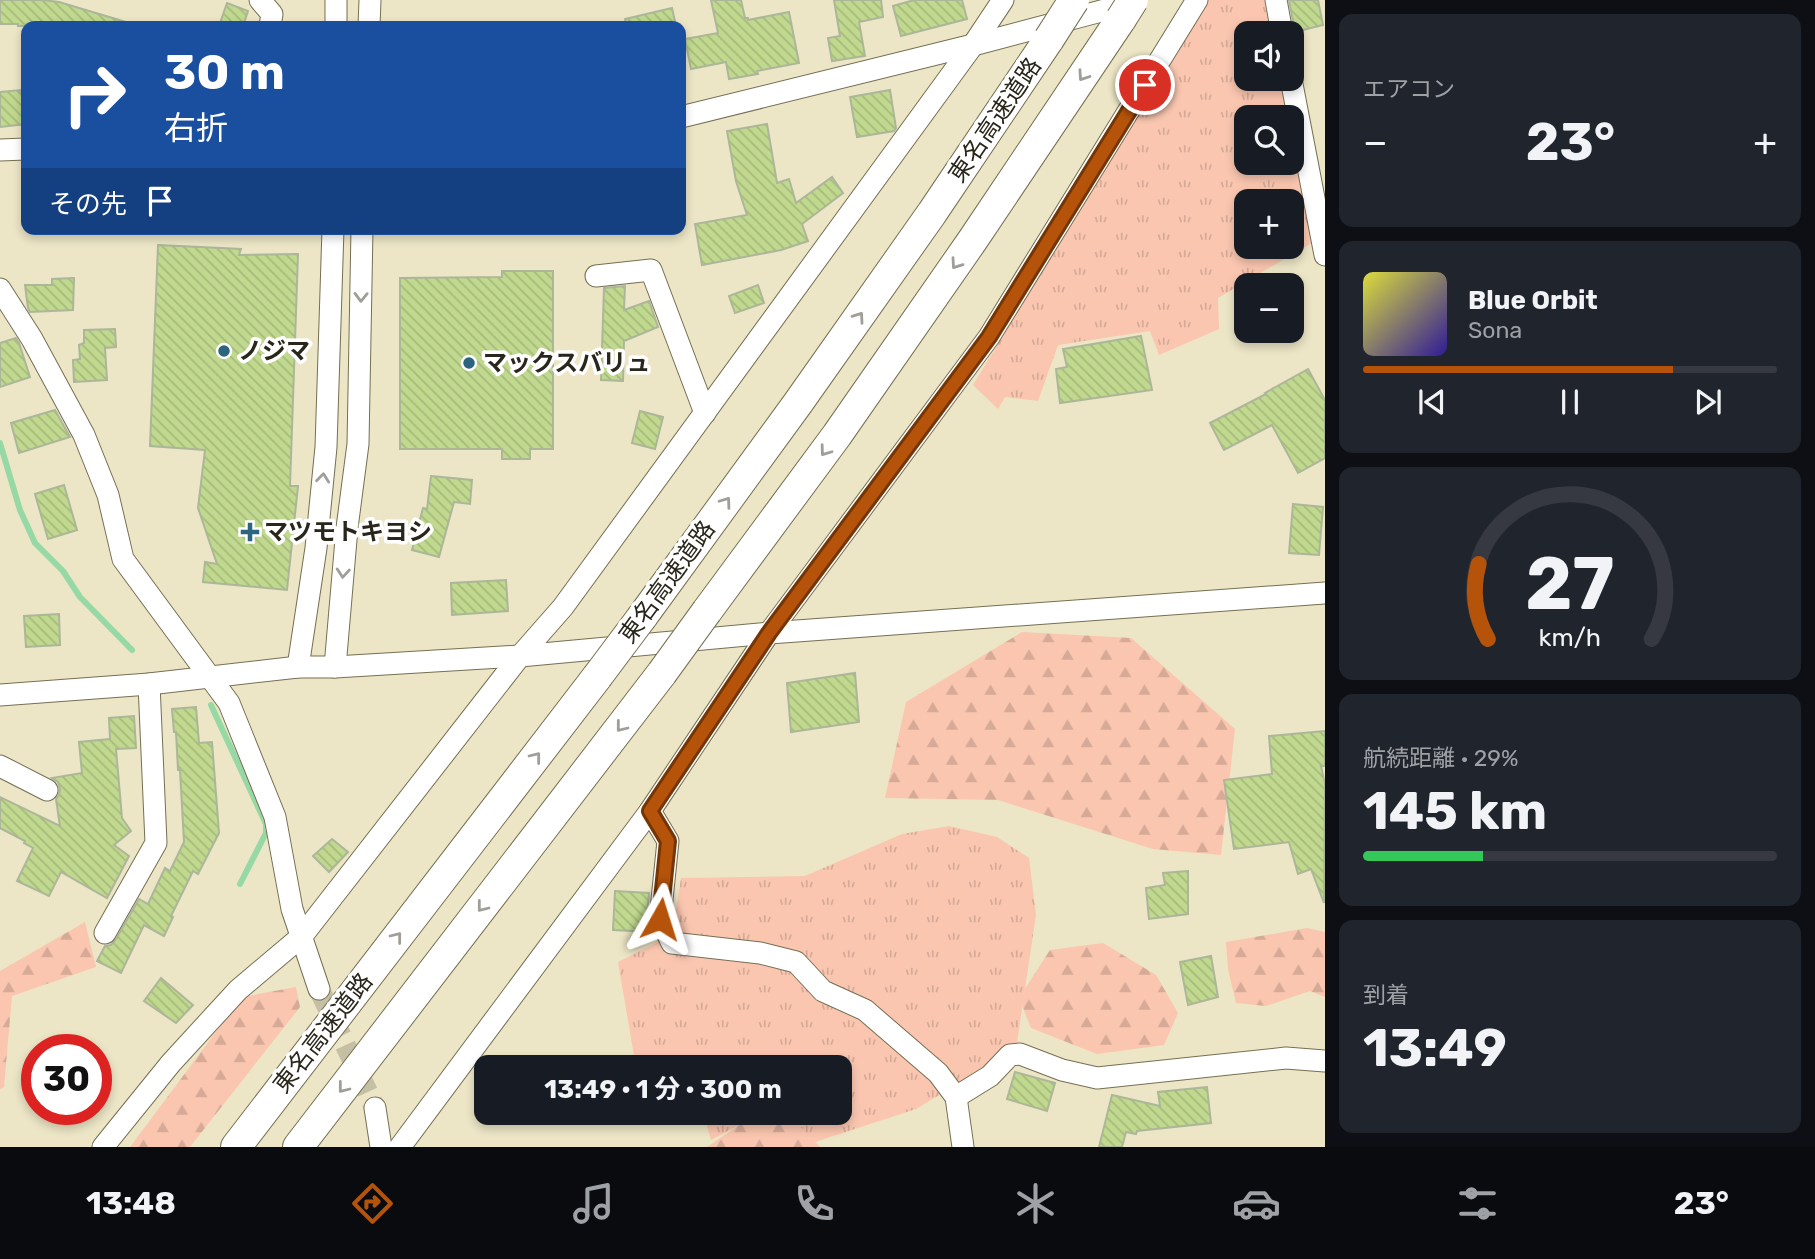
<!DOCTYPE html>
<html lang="ja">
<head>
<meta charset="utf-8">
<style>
  :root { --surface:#171b24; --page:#20242c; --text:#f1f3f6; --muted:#9ea1a6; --line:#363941; --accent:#b45309 }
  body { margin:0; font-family:Rubik,"Noto Sans JP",sans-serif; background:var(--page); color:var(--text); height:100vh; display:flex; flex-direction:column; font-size:26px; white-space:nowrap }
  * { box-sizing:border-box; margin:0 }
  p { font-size:23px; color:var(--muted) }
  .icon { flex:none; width:38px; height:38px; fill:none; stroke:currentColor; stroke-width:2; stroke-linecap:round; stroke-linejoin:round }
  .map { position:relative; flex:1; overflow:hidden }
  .sheet { display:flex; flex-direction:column; gap:14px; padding:14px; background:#0d0f14; width:490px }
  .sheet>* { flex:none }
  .hud { position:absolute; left:21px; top:21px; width:665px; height:214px; border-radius:14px; box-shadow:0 4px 10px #0003; background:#1a4fa0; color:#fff; overflow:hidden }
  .controls { position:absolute; left:1234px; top:21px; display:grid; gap:14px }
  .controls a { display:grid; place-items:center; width:70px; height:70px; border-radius:14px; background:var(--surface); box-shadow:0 4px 10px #0003; font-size:35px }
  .speed { position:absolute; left:21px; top:1034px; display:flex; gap:14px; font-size:35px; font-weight:700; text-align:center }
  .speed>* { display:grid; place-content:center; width:91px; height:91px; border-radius:50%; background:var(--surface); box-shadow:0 4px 10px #0003; line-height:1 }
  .speed .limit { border:10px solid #d22; background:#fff; color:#111 }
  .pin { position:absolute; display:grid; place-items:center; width:60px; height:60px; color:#fff; margin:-30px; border:4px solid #fff; border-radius:50%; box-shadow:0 2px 7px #0007 }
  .me { position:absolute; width:77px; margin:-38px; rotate:6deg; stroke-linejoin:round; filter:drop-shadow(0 0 5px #0008) }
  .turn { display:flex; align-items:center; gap:24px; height:147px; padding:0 28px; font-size:32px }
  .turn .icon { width:91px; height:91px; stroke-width:2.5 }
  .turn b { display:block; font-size:49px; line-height:60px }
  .then { display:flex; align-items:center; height:66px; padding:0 28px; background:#0003; gap:14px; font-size:26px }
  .big { font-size:52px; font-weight:700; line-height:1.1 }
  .sheet .card { flex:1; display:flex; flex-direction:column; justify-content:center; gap:10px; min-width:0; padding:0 24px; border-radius:14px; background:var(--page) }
  .sheet .dial { align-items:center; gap:0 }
  .dial svg { height:182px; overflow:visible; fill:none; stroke:var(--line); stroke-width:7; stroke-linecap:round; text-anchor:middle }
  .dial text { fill:var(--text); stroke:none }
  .song { display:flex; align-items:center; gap:21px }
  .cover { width:84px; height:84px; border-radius:10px; background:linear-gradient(135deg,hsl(60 70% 55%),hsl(250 70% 35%)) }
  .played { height:7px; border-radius:4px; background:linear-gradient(90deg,var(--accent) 75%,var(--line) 75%) }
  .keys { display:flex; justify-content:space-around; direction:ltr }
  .heat { display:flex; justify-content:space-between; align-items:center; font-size:38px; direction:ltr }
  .charge { height:10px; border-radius:5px; background:linear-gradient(90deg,#34c759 29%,var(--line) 0) }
  .trip { position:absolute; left:474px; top:1055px; width:378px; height:70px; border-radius:14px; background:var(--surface); box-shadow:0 4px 10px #0003; font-weight:700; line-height:70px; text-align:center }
  .menu { display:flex; height:112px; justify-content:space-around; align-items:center; background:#090b0e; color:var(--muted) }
  .menu .icon { width:49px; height:49px }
  .menu .on { color:var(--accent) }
  .menu b { font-size:32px; color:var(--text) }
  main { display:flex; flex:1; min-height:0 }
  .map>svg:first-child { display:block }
</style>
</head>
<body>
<main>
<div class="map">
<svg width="1325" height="1147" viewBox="0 0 1325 1147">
  <defs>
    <pattern id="grass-tufts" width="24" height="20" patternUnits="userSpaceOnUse" patternTransform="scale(1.75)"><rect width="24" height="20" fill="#fac6b0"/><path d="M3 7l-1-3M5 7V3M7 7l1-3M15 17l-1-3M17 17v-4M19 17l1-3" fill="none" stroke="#d6aa97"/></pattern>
    <pattern id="forest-firs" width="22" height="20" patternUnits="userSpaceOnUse" patternTransform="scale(1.75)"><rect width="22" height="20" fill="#fac6b0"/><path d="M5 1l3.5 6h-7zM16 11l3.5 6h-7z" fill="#d6aa97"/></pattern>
    <pattern id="building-back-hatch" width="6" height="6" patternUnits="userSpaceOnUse" patternTransform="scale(1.75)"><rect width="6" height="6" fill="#c1d98f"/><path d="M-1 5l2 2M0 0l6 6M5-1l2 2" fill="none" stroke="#a6ba7b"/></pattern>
  </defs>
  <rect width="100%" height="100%" fill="#ece5c6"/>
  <g fill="url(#grass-tufts)" fill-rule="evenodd">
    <path d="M1206,0H1271L1277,33H1246V79H1286L1317,240L1218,298L1219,329L1159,355L1150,331L1058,345L1038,401L1005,397L998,409L973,385ZM1246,117H1292V163H1246ZM1246,201H1292V247H1246Z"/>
    <polygon points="949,826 997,837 1029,858 1036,915 1016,1049 916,1109 812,1143 739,1125 711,1140 703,1113 840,1113 840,1068 636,1067 618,962 672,935 681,878 805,876 902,834"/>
  </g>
  <g fill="url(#forest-firs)">
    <polygon points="1022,632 1131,638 1235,729 1221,855 1153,849 998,800 885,798 906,702"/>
    <polygon points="85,922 96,967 12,996 4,1087 0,1089 0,971"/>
    <polygon points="1307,928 1325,932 1325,997 1310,991 1266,1006 1236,1003 1228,969 1226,942"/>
    <polygon points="1103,943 1156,975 1178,1013 1164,1045 1097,1054 1031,1028 1019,998 1050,950"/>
    <polygon points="296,987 300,1007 190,1147 130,1147 242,997"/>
    <polygon points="796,1122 820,1147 707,1147 742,1123"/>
  </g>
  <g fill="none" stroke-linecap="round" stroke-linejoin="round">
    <g stroke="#96d9a4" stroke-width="6">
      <polyline points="0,443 20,510 35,543 63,571 80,597 132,650"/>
      <polyline points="211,705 266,824 266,833 240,884"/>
    </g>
  </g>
  <g fill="url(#building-back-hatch)" stroke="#acb699" stroke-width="2">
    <polygon points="0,0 43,0 59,2 126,22 125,26 18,26 18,24 0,24"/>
    <polygon points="711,0 741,0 745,18 748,18 748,20 789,12 799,63 757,71 758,74 729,79 726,62 691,69 685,39 718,33"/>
    <polygon points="834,0 881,0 883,17 859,22 865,56 832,61 828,38 840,36"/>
    <polygon points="914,0 962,0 967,19 901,36 893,6"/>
    <polygon points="1289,0 1318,0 1323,25 1295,32"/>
    <polygon points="227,3 248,11 243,26 219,26"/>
    <polygon points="672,8 676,26 626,26 625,19"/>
    <polygon points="21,90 26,124 0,127 0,92"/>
    <polygon points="890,90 896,128 894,131 857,137 850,97"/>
    <polygon points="767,124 777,183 789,179 796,203 832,177 843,193 802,224 808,241 781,250 702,265 695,224 747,215 736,181 727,131"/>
    <polygon points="158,245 241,249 239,255 298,254 290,486 298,486 287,590 203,582 205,562 217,564 198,508 205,450 150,446"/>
    <polygon points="502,271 553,271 553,449 530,449 530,459 502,459 502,449 400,449 400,278 502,277"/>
    <polygon points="74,278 73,310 30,312 28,308 25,285 52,285 52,279"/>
    <polygon points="758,285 764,303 735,313 729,296"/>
    <polygon points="625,286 624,310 649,301 658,327 624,341 623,381 601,380 604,288"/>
    <polygon points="115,329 116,347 105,348 107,380 74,382 73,360 80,359 79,345 84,343 84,330"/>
    <polygon points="1141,336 1152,390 1060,403 1056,369 1067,367 1063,349"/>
    <polygon points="16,338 19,343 30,377 0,387 0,343"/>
    <polygon points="1308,369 1325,400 1325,458 1298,473 1272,425 1224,450 1210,423 1266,394 1265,393"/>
    <polygon points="55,410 70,437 19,453 11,423"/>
    <polygon points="640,411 663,417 655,449 632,443"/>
    <polygon points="431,476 472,480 470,504 454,502 439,557 412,550 423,508 427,509"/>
    <polygon points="64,485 77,530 48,539 35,494"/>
    <polygon points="1293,504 1323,507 1319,555 1289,553"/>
    <polygon points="506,580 508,611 452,615 451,583"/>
    <polygon points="59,614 60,645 26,647 24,616"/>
    <polygon points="855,673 859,722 791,732 787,683"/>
    <polygon points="196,707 199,743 212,742 219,833 198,874 193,871 171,916 173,917 164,936 144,925 121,973 97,961 105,946 111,945 116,939 139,899 148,904 165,868 170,871 184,842 180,770 178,770 176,732 174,732 172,709"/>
    <polygon points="134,716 136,748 116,749 122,818 131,831 114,845 129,856 107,898 61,872 49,896 17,881 33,848 24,843 25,841 0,828 0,797 60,826 56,799 59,795 60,789 58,782 52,778 82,773 79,742 110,739 109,718"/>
    <polygon points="1325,731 1325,766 1321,766 1325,784 1324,903 1311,869 1298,874 1289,842 1234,849 1224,780 1272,774 1269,736"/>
    <polygon points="332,839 348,852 329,872 313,856"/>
    <polygon points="1188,871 1188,914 1149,919 1146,888 1165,885 1163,873"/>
    <polygon points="615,891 649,893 647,918 652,932 613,930"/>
    <polygon points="1211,956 1218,997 1188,1005 1180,962"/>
    <polygon points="161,978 193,1005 176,1023 144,1001"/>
    <polygon points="1015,1072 1055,1083 1047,1111 1007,1099"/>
    <polygon points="1207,1087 1211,1123 1137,1131 1136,1134 1126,1132 1122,1147 1099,1147 1112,1095 1160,1106 1158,1092"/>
  </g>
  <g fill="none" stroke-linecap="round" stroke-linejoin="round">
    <polyline stroke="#c5bfa4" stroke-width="21" stroke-dasharray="21 10" stroke-linecap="butt" points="319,989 375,1108"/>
    <defs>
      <g id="minor">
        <polyline points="260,0 272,14 270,26"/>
        <polyline points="1276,0 1282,33"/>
        <polyline points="336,26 336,0"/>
        <polyline points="369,26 370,0"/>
        <polyline points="1291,79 1325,255"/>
        <polyline points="681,117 973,45 1135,2"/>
        <polyline points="0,150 26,149"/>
        <polyline points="596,276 651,270 705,413"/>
        <polyline points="0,289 32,339 84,435 108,495 123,559 229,703 275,817 292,909 319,989"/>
        <polyline points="298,667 316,548 326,447 333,229"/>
        <polyline points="335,667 347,528 358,444 362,229"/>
        <polyline points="0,695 149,684 298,667 335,667 520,656 769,633 1325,593"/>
        <polyline points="0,766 47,790"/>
        <polyline points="650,811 668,841 660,919 672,943 760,953 796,962 823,991 865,1010 938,1073 956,1097 963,1147"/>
        <polyline points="105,933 156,843 149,684"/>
        <polyline points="956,1097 990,1076 1010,1055 1020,1054 1062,1070 1097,1078 1286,1058 1325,1061"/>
        <polyline points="375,1108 381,1147"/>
        <polyline points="103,1147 171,1063 238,990 302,936 520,656 563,607 973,45 1003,0"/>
        <polyline points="400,1147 650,811 769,633 989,337 1197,0"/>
      </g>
      <g id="highway">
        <polyline points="707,611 837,435 972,241 1121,19"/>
        <polyline points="642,617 798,403 932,213 1049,39"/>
        <polyline points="236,1147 597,677"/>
        <polyline points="298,1147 662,673"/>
      </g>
    </defs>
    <use href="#minor" stroke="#756f53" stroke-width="23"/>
    <use href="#highway" stroke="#756f53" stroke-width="32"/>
    <use href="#minor" stroke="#fff" stroke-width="21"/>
    <use href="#highway" stroke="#fff" stroke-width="30"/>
    <defs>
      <g id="highway-bridge">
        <polyline points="1121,19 1133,0"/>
        <polyline points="1049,39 1074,0"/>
        <polyline points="662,673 707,611"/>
        <polyline points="597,677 642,617"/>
      </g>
    </defs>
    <use href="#highway-bridge" stroke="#756f53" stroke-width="32" stroke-linecap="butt"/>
    <use href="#highway-bridge" stroke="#fff" stroke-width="30"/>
  </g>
  <defs><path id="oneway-chevron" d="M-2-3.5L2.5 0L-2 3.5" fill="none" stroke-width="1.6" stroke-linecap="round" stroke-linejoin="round" transform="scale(1.75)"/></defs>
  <g stroke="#9f9e98">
    <use href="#oneway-chevron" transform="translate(1083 76) rotate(124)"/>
    <use href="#oneway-chevron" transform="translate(956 264) rotate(125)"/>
    <use href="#oneway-chevron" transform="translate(361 297) rotate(91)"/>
    <use href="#oneway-chevron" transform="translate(859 317) rotate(-55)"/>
    <use href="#oneway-chevron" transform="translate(825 451) rotate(126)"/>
    <use href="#oneway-chevron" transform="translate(323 478) rotate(-84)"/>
    <use href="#oneway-chevron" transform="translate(726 502) rotate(-54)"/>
    <use href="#oneway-chevron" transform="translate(343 573) rotate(95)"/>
    <use href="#oneway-chevron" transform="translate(621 727) rotate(128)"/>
    <use href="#oneway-chevron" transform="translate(536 757) rotate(-52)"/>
    <use href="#oneway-chevron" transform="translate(482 907) rotate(128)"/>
    <use href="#oneway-chevron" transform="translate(397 937) rotate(-52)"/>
    <use href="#oneway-chevron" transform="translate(343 1088) rotate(128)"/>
  </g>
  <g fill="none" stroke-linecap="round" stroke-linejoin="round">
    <defs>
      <polyline id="route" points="660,919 668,841 650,811 769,633 989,337 1145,85"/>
    </defs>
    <use href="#route" stroke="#753606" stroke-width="18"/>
    <use href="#route" stroke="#b45309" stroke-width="12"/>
  </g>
  <g fill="#2c657e" stroke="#fff" stroke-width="2.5">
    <circle cx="224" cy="351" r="7"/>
    <circle cx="469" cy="363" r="7"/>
    <path d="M246.5 521.5h7v7h7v7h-7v7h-7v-7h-7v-7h7z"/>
  </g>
  <g text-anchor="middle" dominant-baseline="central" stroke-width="7" stroke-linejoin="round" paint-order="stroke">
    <g font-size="24" fill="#29271b" stroke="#fff">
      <text transform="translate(995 120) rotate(-56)">東名高速道路</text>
      <text transform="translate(667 582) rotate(-54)">東名高速道路</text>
      <text transform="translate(323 1033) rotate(-52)">東名高速道路</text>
    </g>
    <g font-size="24" font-weight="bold" fill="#29271b" stroke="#fff" text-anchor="start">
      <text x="238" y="351">ノジマ</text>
      <text x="483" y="363">マックスバリュ</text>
      <text x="264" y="532">マツモトキヨシ</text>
    </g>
  </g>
</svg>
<div class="controls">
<a><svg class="icon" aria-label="sound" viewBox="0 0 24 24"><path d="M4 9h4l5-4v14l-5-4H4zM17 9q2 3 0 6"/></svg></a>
<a><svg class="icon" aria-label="search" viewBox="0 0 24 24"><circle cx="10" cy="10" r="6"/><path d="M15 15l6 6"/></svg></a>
<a>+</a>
<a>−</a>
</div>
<div class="speed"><div class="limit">30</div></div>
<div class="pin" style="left:1145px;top:85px;background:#d93025"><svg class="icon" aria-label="arrive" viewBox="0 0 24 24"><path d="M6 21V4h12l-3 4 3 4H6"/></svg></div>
<svg class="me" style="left:660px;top:919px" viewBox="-20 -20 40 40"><path d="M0-17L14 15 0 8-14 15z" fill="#b45309" stroke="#fff" stroke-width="4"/></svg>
<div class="trip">13:49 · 1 分 · 300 m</div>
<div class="hud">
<div class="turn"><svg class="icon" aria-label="right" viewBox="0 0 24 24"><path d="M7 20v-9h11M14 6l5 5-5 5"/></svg><div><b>30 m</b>右折</div></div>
<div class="then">その先<svg class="icon" aria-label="arrive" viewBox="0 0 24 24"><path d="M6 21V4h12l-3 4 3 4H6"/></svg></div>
</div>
</div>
<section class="sheet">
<div class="card"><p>エアコン</p>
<div class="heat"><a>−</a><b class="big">23°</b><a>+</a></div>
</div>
<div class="card">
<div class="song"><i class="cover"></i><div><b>Blue Orbit</b><p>Sona</p></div></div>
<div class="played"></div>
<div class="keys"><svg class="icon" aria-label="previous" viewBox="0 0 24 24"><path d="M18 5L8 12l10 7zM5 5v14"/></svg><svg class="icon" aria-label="pause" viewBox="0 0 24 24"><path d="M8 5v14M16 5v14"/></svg><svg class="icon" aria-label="next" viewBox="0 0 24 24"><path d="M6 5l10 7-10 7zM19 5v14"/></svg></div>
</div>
<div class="card dial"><svg viewBox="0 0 100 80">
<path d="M14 69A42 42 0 1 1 86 69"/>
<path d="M14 69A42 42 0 0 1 10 36" stroke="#b45309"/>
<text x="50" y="56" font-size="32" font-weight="700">27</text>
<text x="50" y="72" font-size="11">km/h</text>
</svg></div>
<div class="card"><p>航続距離 · 29%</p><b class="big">145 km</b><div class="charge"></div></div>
<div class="card"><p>到着</p><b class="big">13:49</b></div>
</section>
</main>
<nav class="menu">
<b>13:48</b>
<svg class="icon on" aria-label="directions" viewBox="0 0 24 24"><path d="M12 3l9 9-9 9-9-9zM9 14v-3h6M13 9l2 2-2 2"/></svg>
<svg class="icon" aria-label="music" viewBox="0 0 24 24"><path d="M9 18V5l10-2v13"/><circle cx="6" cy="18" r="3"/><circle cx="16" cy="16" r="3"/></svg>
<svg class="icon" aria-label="phone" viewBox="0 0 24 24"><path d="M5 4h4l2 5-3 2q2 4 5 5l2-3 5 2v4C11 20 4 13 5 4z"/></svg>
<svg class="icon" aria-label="climate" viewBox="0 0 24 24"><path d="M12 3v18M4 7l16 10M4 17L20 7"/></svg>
<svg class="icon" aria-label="car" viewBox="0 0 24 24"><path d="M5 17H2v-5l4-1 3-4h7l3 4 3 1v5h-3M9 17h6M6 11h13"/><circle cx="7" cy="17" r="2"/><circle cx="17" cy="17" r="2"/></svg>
<svg class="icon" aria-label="filters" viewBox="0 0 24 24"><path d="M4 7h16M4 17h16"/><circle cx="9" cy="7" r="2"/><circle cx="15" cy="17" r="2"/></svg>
<b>23°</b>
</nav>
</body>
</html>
